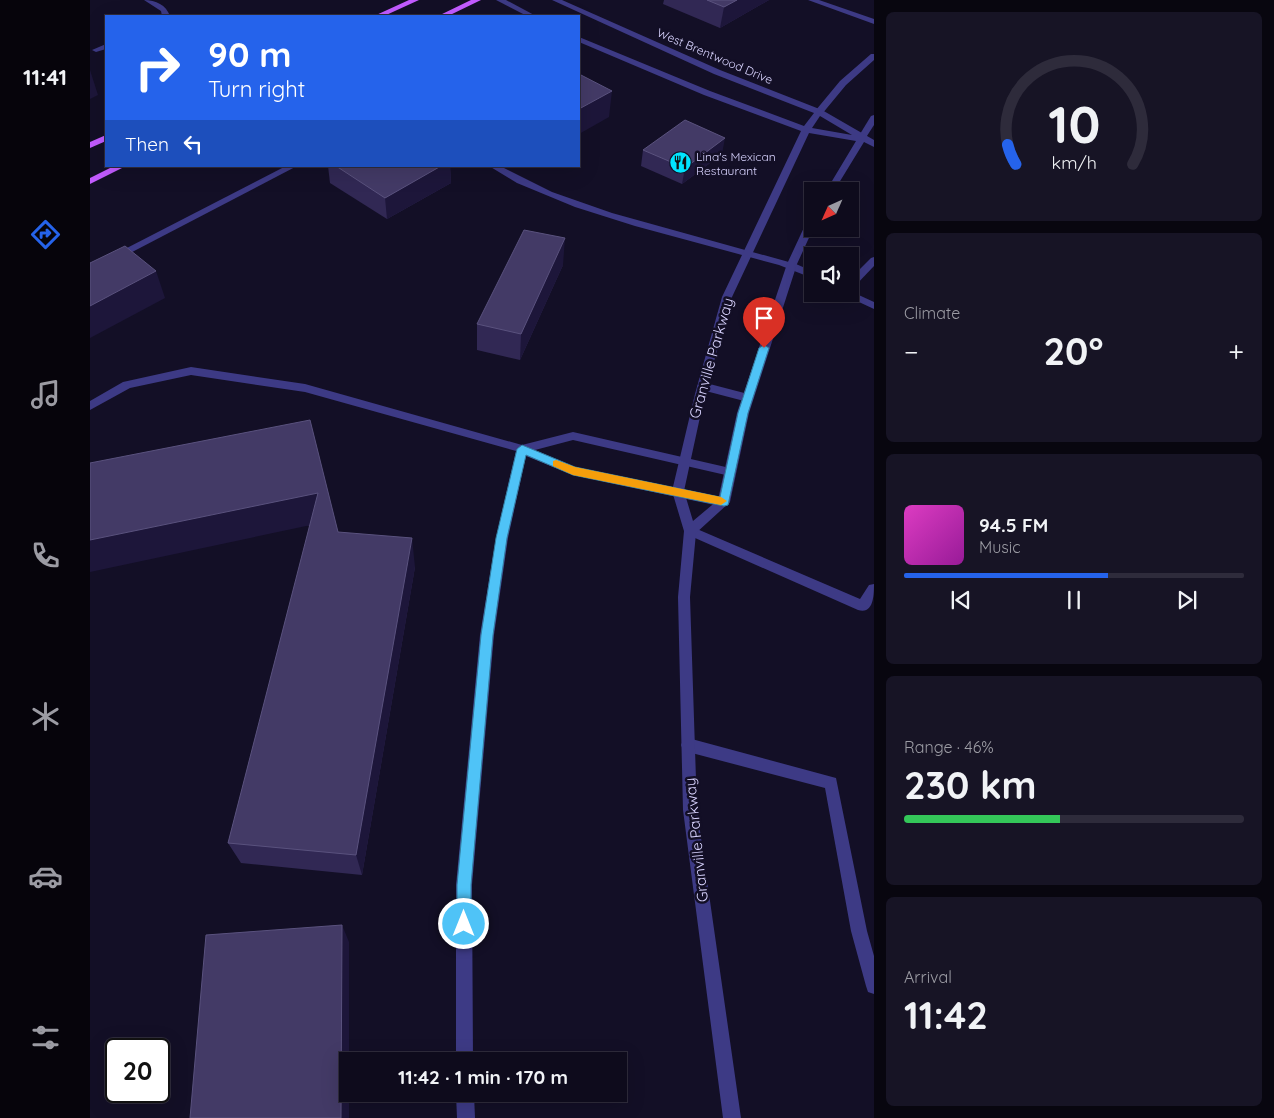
<!DOCTYPE html>
<html lang="en">
<head>
<meta charset="utf-8">
<style>
  :root { --surface:#0e0b1c; --page:#171425; --text:#f1f3f6; --muted:#9b9ba3; --line:#2e2b3b; --accent:#2563eb }
  body { margin:0; font-family:Quicksand,sans-serif; background:var(--page); color:var(--text); height:100vh; display:flex; flex-direction:column; font-size:19px; white-space:nowrap }
  * { box-sizing:border-box; margin:0 }
  p { font-size:16px; color:var(--muted) }
  .icon { flex:none; width:28px; height:28px; fill:none; stroke:currentColor; stroke-width:2; stroke-linecap:round; stroke-linejoin:round }
  .map { position:relative; flex:1; overflow:hidden }
  .details { display:flex; flex-direction:column; gap:12px; padding:12px; background:#08060f; width:400px }
  .details>* { flex:none }
  .guide { position:absolute; left:15px; top:15px; width:475px; height:152px; border-radius:0px; box-shadow:0 5px 20px #0002,0 0 0 1px var(--line); background:#2563eb; color:#fff; overflow:hidden }
  .needle { width:32px; rotate:225deg }
  .tools { position:absolute; left:714px; top:182px; display:grid; gap:10px }
  .tools a { display:grid; place-items:center; width:55px; height:55px; border-radius:0px; background:var(--surface); box-shadow:0 5px 20px #0002,0 0 0 1px var(--line); font-size:25px }
  .speed { position:absolute; left:15px; top:1038px; display:flex; gap:10px; font-size:25px; font-weight:700; text-align:center }
  .speed>* { display:grid; place-content:center; width:65px; height:65px; border-radius:50%; background:var(--surface); box-shadow:0 5px 20px #0002,0 0 0 1px var(--line); line-height:1 }
  .speed .limit { border:2px solid #111; border-radius:8px; background:#fff; color:#111 }
  .pin { position:absolute; display:grid; place-items:center; width:42px; height:42px; color:#fff; margin:-51px -21px; border-radius:50% 50% 50% 0; rotate:-45deg; box-shadow:0 0 5px #0007 }
  .pin .icon { rotate:45deg }
  .me { position:absolute; width:55px; margin:-28px; rotate:0deg; stroke-linejoin:round; filter:drop-shadow(0 0 4px #0008) }
  .turn { display:flex; align-items:center; gap:18px; height:105px; padding:0 20px; font-size:22px }
  .turn .icon { width:65px; height:65px; stroke-width:2.5 }
  .turn b { display:block; font-size:35px; line-height:42px }
  .then { display:flex; align-items:center; height:48px; padding:0 20px; background:#0003; gap:10px; font-size:19px }
  .big { font-size:38px; font-weight:700; line-height:1.1 }
  .details .tile { flex:1; display:flex; flex-direction:column; justify-content:center; gap:8px; min-width:0; padding:0 18px; border-radius:8px; background:var(--page) }
  .details .dial { align-items:center; gap:0 }
  .dial svg { height:130px; overflow:visible; fill:none; stroke:var(--line); stroke-width:7; stroke-linecap:round; text-anchor:middle }
  .dial text { fill:var(--text); stroke:none }
  .song { display:flex; align-items:center; gap:15px }
  .cover { width:60px; height:60px; border-radius:8px; background:linear-gradient(135deg,hsl(310 70% 55%),hsl(300 70% 35%)) }
  .played { height:5px; border-radius:2px; background:linear-gradient(90deg,var(--accent) 60%,var(--line) 60%) }
  .keys { display:flex; justify-content:space-around; direction:ltr }
  .heat { display:flex; justify-content:space-between; align-items:center; font-size:28px; direction:ltr }
  .charge { height:8px; border-radius:4px; background:linear-gradient(90deg,#34c759 46%,var(--line) 0) }
  .trip { position:absolute; left:249px; top:1052px; width:288px; height:50px; border-radius:0px; background:var(--surface); box-shadow:0 5px 20px #0002,0 0 0 1px var(--line); font-weight:700; line-height:50px; text-align:center }
  main { display:flex; flex:1; min-height:0 }
  .menu { display:flex; flex-direction:column; width:90px; justify-content:space-around; align-items:center; background:#06040b; color:var(--muted) }
  .menu .icon { width:35px; height:35px }
  .menu .on { color:var(--accent) }
  .menu b { font-size:22px; color:var(--text) }
  .map>svg:first-child { display:block }
</style>
</head>
<body>
<main>
<nav class="menu">
<b>11:41</b>
<svg class="icon on" aria-label="directions" viewBox="0 0 24 24"><path d="M12 3l9 9-9 9-9-9zM9 14v-3h6M13 9l2 2-2 2"/></svg>
<svg class="icon" aria-label="music" viewBox="0 0 24 24"><path d="M9 18V5l10-2v13"/><circle cx="6" cy="18" r="3"/><circle cx="16" cy="16" r="3"/></svg>
<svg class="icon" aria-label="phone" viewBox="0 0 24 24"><path d="M5 4h4l2 5-3 2q2 4 5 5l2-3 5 2v4C11 20 4 13 5 4z"/></svg>
<svg class="icon" aria-label="climate" viewBox="0 0 24 24"><path d="M12 3v18M4 7l16 10M4 17L20 7"/></svg>
<svg class="icon" aria-label="car" viewBox="0 0 24 24"><path d="M5 17H2v-5l4-1 3-4h7l3 4 3 1v5h-3M9 17h6M6 11h13"/><circle cx="7" cy="17" r="2"/><circle cx="17" cy="17" r="2"/></svg>
<svg class="icon" aria-label="filters" viewBox="0 0 24 24"><path d="M4 7h16M4 17h16"/><circle cx="9" cy="7" r="2"/><circle cx="15" cy="17" r="2"/></svg>
</nav>
<div class="map">
<svg width="784" height="1118" viewBox="0 0 784 1118">
  <rect width="100%" height="100%" fill="#130f26"/>
  <g fill="none" stroke-linecap="round" stroke-linejoin="round">
    <g fill="#3d3a85" fill-rule="evenodd">
      <path d="M54,0C66,0 76,5 80,16H72L71,11Z"/>
      <polygon points="718,0 729,0 784,19 784,24"/>
      <polygon points="16,44 16,49 6,52 2,50"/>
      <polygon points="781,54 784,54 784,60 756,85 732,114 726,114 726,110 750,81"/>
      <polygon points="784,115 784,125 775,139 768,141 767,139 781,116"/>
      <polygon points="196,166 207,166 0,274 0,267"/>
      <polygon points="399,166 410,166 462,192 522,213 706,264 722,271 722,278 689,265 545,226 485,207 427,183"/>
      <polygon points="784,257 784,266 764,287 760,288 760,279 781,258"/>
      <polygon points="760,291 784,302 784,309 756,296 755,294 760,294"/>
      <polygon points="101,367 215,384 432,445 483,432 640,468 646,472 640,476 483,440 445,450 485,467 638,499 640,502 638,505 634,507 483,475 436,456 418,538 404,635 382,885 383,1061 366,1061 366,885 390,635 406,538 426,451 215,392 101,375 40,388 0,410 0,401 33,382"/>
      <polygon points="612,382 662,395 664,398 658,402 608,389 607,386"/>
      <path d="M600,526L770,599L779,585L784,584C784,594 784,615 768,610L596,534L594,531L596,528Z"/>
      <polygon points="598,738 746,778 777,931 784,956 784,994 778,992 776,986 761,931 735,788 598,752 593,750 591,745 593,740"/>
      <polygon points="366,1094 384,1094 385,1118 367,1118"/>
    </g>
    <g fill="#3d3a85" fill-rule="evenodd">
      <polygon points="406,0 416,0 446,16 437,16"/>
      <path d="M462,0H472L630,70L732,110L784,140V147L774,142L744,191H736L766,141L719,133L642,297L615,394L594,491L603,521L628,500L647,413L697,264L717,221L722,218L723,229L707,264L659,413L640,502L606,533L600,597L607,810L651,1118H633L593,810L588,597L594,531L582,491L605,394L632,297L711,131L614,95L489,42V37L620,91L714,126L724,113L624,74ZM730,116L762,135L722,128Z"/>
    </g>
    <g fill="#c25bff" fill-rule="evenodd">
      <polygon points="319,0 329,0 294,16 284,16"/>
      <polygon points="381,0 391,0 358,16 348,16"/>
      <polygon points="16,135 16,141 0,148 0,142"/>
      <polygon points="24,166 36,166 0,184 0,178"/>
    </g>
  </g>
  <g fill="#312854">
    <polygon points="574,0 679,0 630,28 573,4"/>
    <polygon points="553,150 632,154 592,184 551,166"/>
    <polygon points="238,166 360,166 361,183 297,219 240,183"/>
    <polygon points="473,265 430,360 387,350 387,324"/>
    <polygon points="0,463 248,532 325,567 272,875 151,863 138,843 220,526"/>
  </g>
  <g fill="#1d163a">
    <polygon points="647,0 679,0 630,28 634,7"/>
    <polygon points="0,70 8,95 0,99"/>
    <polygon points="522,91 519,117 489,134 489,109"/>
    <polygon points="635,138 632,154 592,184 595,168"/>
    <polygon points="351,166 360,166 361,183 297,219 295,198"/>
    <polygon points="475,238 473,265 430,360 431,334"/>
    <polygon points="66,271 75,298 0,338 0,306"/>
    <polygon points="228,493 235,522 0,572 0,540"/>
    <polygon points="322,538 325,567 272,875 266,855"/>
    <polygon points="252,925 259,942 259,1061 258,1061 258,1094 259,1094 259,1118 251,1118"/>
  </g>
  <g fill="#433a66" stroke="#5a527e">
    <polygon points="617,0 647,0 634,7"/>
    <polygon points="489,74 522,91 489,109"/>
    <polygon points="595,120 635,138 595,168 553,150"/>
    <polygon points="246,166 351,166 295,198"/>
    <polygon points="434,230 475,238 431,334 387,324"/>
    <polygon points="35,246 66,271 0,306 0,263"/>
    <polygon points="220,420 248,532 322,538 266,855 138,843 228,493 0,540 0,463"/>
    <polygon points="252,925 251,1118 100,1118 116,935"/>
  </g>
  <polygon fill="#4fc3f7" stroke="#337fa1" points="674,345 679,348 658,413 638,505 634,506 483,475 436,455 417,538 403,635 381,885 381,924 379,929 374,931 369,929 367,924 367,885 391,635 406,538 427,449 432,445 485,467 630,497 648,413 669,348"/>
  <polygon fill="#f59e0b" points="466,460 485,467 631,497 637,501 631,505 483,475 463,466 463,461"/>
  <defs>
    <symbol id="restaurant-disc" viewBox="-11 -11 22 22"><circle r="9.5" fill="#00e5ff" stroke="#130f26"/><path d="M-5-6h1v4h1v-4h1v4h1v-4h1v5L-1.5 .5V6h-2V.5L-5-1ZM5-6V6H3V1.5H1.5Q1.5-4 5-6Z" fill="#111"/></symbol>
  </defs>
  <g fill-rule="evenodd">
    <use href="#restaurant-disc" x="578" y="150" width="25" height="25"/>
  </g>
  <g text-anchor="middle" dominant-baseline="central" stroke-width="5" stroke-linejoin="round" paint-order="stroke">
    <g font-size="12" fill="#d9d4ff" stroke="#130f26">
      <text transform="translate(625 56) rotate(23)">West Brentwood Drive</text>
    </g>
    <g font-size="12" fill="#d9d4ff" stroke="#130f26" text-anchor="start">
      <text x="606" y="156">Lina's Mexican<tspan x="606" dy="14">Restaurant</tspan></text>
    </g>
    <g font-size="15" fill="#d9d4ff" stroke="#130f26">
      <text transform="translate(621 358) rotate(-74)">Granville Parkway</text>
      <text transform="translate(606 840) rotate(-96)">Granville Parkway</text>
    </g>
  </g>
</svg>
<div class="tools">
<a><svg class="needle" viewBox="-14 -14 28 28"><path d="M0-13l5 13h-10z" fill="#e53935"/><path d="M0 13l5-13h-10z" fill="#9b9ba3"/></svg></a>
<a><svg class="icon" aria-label="sound" viewBox="0 0 24 24"><path d="M4 9h4l5-4v14l-5-4H4zM17 9q2 3 0 6"/></svg></a>
</div>
<div class="speed"><div class="limit">20</div></div>
<div class="pin" style="left:674px;top:348px;background:#d93025"><svg class="icon" aria-label="arrive" viewBox="0 0 24 24"><path d="M6 21V4h12l-3 4 3 4H6"/></svg></div>
<svg class="me" style="left:374px;top:924px" viewBox="-20 -20 40 40"><circle r="17" fill="#4fc3f7" stroke="#fff" stroke-width="3"/><path d="M0-11L8 9 0 5-8 9z" fill="#fff"/></svg>
<div class="trip">11:42 · 1 min · 170 m</div>
<div class="guide">
<div class="turn"><svg class="icon" aria-label="right" viewBox="0 0 24 24"><path d="M7 20v-9h11M14 6l5 5-5 5"/></svg><div><b>90 m</b>Turn right</div></div>
<div class="then">Then<svg class="icon" aria-label="left" viewBox="0 0 24 24"><path d="M17 20v-9H6M10 6l-5 5 5 5"/></svg></div>
</div>
</div>
<section class="details">
<div class="tile dial"><svg viewBox="0 0 100 80">
<path d="M14 69A42 42 0 1 1 86 69"/>
<path d="M14 69A42 42 0 0 1 9 57" stroke="#2563eb"/>
<text x="50" y="56" font-size="32" font-weight="700">10</text>
<text x="50" y="72" font-size="11">km/h</text>
</svg></div>
<div class="tile"><p>Climate</p>
<div class="heat"><a>−</a><b class="big">20°</b><a>+</a></div>
</div>
<div class="tile">
<div class="song"><i class="cover"></i><div><b>94.5 FM</b><p>Music</p></div></div>
<div class="played"></div>
<div class="keys"><svg class="icon" aria-label="previous" viewBox="0 0 24 24"><path d="M18 5L8 12l10 7zM5 5v14"/></svg><svg class="icon" aria-label="pause" viewBox="0 0 24 24"><path d="M8 5v14M16 5v14"/></svg><svg class="icon" aria-label="next" viewBox="0 0 24 24"><path d="M6 5l10 7-10 7zM19 5v14"/></svg></div>
</div>
<div class="tile"><p>Range · 46%</p><b class="big">230 km</b><div class="charge"></div></div>
<div class="tile"><p>Arrival</p><b class="big">11:42</b></div>
</section>
</main>
</body>
</html>
